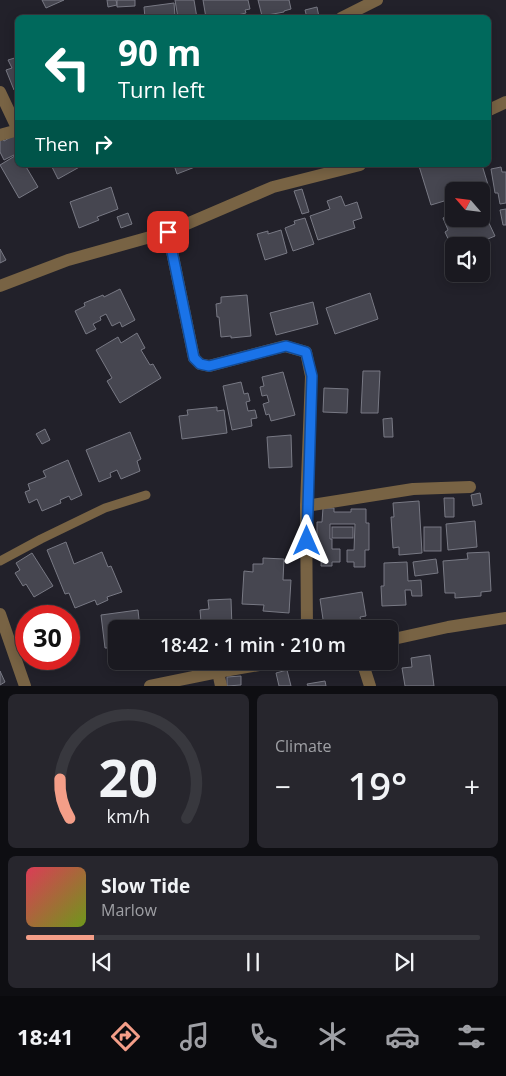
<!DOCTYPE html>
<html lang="en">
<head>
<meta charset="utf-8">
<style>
  :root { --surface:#1a1920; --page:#27262d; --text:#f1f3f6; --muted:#9fa0a5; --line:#38383e; --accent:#f49e88 }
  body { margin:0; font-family:"Open Sans",sans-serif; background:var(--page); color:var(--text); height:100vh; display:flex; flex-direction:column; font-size:19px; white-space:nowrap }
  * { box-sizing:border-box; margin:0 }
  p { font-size:16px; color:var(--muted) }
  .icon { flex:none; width:28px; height:28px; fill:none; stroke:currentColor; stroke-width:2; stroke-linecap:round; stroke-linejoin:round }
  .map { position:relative; height:686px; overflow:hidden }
  .details { display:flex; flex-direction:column; gap:8px; padding:8px; background:#0e0e12; flex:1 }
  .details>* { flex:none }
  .banner { position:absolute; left:15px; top:15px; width:476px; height:152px; border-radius:8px; box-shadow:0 2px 12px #0003,0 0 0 1px var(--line); background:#00695c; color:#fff; overflow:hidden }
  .needle { width:32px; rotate:298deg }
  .controls { position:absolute; left:445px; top:182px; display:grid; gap:10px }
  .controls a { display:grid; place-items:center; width:45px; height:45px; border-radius:8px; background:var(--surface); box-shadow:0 2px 12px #0003,0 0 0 1px var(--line); font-size:25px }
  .speed { position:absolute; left:15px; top:605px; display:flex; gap:10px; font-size:25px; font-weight:700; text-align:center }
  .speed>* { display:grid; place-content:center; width:65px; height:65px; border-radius:50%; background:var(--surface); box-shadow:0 2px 12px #0003,0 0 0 1px var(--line); line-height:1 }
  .speed .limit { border:8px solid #d22; background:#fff; color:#111 }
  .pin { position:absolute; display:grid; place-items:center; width:42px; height:42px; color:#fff; margin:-21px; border-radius:10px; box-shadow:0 2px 8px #0006 }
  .me { position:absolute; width:55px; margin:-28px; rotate:0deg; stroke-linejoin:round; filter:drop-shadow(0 0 4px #0008) }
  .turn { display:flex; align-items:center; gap:18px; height:105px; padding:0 20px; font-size:22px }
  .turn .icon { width:65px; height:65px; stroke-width:2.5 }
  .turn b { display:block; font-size:35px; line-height:42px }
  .then { display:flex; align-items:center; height:48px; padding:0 20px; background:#0003; gap:10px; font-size:19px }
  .big { font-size:38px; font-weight:600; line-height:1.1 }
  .details .card { flex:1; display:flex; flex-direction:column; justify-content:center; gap:8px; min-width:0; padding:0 18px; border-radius:8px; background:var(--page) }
  .details .dial { align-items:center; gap:0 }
  .dial svg { height:130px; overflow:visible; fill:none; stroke:var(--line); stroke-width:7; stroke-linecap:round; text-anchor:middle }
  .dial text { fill:var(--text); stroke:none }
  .song { display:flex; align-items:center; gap:15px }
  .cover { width:60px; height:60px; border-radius:8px; background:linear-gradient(135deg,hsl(350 70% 55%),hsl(80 70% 35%)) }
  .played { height:5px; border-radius:2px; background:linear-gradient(90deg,var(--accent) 15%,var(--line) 15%) }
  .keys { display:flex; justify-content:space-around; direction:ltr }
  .heat { display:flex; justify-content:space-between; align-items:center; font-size:28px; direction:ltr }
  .details .tiles { flex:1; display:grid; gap:8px; grid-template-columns:1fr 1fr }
  .card:last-child { grid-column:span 2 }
  .trip { position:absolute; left:108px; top:620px; width:290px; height:50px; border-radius:8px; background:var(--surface); box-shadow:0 2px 12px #0003,0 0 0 1px var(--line); font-weight:600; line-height:50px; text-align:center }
  .menu { display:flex; height:80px; justify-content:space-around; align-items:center; background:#0a0a0d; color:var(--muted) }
  .menu .icon { width:35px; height:35px }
  .menu .current { color:var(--accent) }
  .menu b { font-size:22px; color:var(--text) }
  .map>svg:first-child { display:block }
</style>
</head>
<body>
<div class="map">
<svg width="506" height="686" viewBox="0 0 506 686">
  <rect width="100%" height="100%" fill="#22212a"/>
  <g fill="#464650" stroke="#787984">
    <polygon points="42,0 64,0 46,8"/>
    <polygon points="107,0 116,0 117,5 108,7"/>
    <polygon points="117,0 135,0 135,6 117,7"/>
    <polygon points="175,0 194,0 197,18 178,18"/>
    <polygon points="203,0 248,0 250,9 245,10 246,13 226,18 218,18 218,16 206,18"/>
    <polygon points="258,0 289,0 291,9 284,11 284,12 262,16"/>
    <polygon points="174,3 175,16 145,18 144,7"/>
    <polygon points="317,7 319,17 307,18 305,10"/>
    <polygon points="18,57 18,88 14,90 6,70 12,68 8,60"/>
    <polygon points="14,135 18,141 18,153 4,160 0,152 0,139 2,138 4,141"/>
    <polygon points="18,154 18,165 25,165 38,187 19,198 0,165"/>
    <polygon points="51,165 83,165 58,179"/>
    <polygon points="174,165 200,165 177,174"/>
    <polygon points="422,165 482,165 489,188 477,191 454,191 454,198 431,205 419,166"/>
    <polygon points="501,167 502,172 506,172 506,203 500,204 498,193 495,193 491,169"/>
    <polygon points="111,187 118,209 97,217 99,220 79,228 70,202"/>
    <polygon points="302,189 309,212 302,214 294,191"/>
    <polygon points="341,196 345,206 357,202 362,218 353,221 355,228 318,240 310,216 330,209 327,201"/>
    <polygon points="481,206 495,236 471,246 454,246 454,252 445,232 448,230 443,218 454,213 454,219 481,219"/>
    <polygon points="506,209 506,225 503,225 500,210"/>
    <polygon points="128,213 132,224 121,228 117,217"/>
    <polygon points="305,218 314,244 293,251 285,228 295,224 294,221"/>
    <polygon points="281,230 287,253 265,260 257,234 268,231 268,234"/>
    <polygon points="0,249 6,260 0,263"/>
    <polygon points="120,289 135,320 122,327 120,322 112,326 106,314 100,317 101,320 93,324 96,329 86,334 75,311 85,306 84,303 103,295 104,297"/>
    <polygon points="370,293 378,319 335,334 326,308"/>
    <polygon points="247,295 251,336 231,338 231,336 221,337 219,317 217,317 216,304 221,303 221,297"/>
    <polygon points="313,302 318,324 276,335 270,313"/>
    <polygon points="137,333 145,348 141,350 150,365 153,364 161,378 120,403 107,381 112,378 96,350 118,337 121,343"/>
    <polygon points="363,371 380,371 378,413 361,413"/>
    <polygon points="283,372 295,415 271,421 269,414 266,415 263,404 269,402 267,395 262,396 260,387 264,386 262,377"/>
    <polygon points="241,382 244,394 248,393 250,401 246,402 248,411 255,410 257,418 251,419 252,426 232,430 223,386"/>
    <polygon points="324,388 348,389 347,413 323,412"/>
    <polygon points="217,407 217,411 224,410 227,433 182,439 179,416 188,415 187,410"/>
    <polygon points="392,418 393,437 384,437 383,419"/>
    <polygon points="45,429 50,440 42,444 36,434"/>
    <polygon points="130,432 141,459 137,461 140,471 121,479 117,470 110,473 111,477 99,482 86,450"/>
    <polygon points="291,435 292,467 269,468 267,437"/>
    <polygon points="68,460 82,495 71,500 69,496 60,500 61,503 42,511 37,499 29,503 25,492 30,490 28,484 46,477 43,471"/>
    <polygon points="480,493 482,504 473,506 471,495"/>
    <polygon points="444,498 454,498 454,517 445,517"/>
    <polygon points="419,501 422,553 399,555 399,547 393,548 391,517 394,517 393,503"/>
    <polygon points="323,508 334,508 334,512 351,512 351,509 366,509 366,523 369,523 369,550 365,550 365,567 354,567 354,562 347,562 347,550 354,550 355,524 330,524 330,539 332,539 332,549 340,549 340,562 332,562 332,566 321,566 322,551 317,551 317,522 322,522"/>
    <polygon points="475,521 477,547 448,550 446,524"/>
    <rect x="332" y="527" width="21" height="11"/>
    <rect x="424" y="527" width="17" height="24"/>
    <polygon points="66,542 74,564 102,552 108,567 111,566 122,592 107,597 108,600 97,605 95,600 75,608 69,593 65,594 47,550"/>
    <polygon points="489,552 491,591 481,592 481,596 455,598 455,593 445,593 443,561 468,559 467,553"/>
    <polygon points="32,553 53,586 34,597 26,584 23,586 15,573 20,570 16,563"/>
    <polygon points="263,558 284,559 283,580 291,580 289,613 263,611 264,605 242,604 244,571 253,572 253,564 263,564"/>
    <polygon points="436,559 438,573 415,576 413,562"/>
    <polygon points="407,562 408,581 421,580 422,596 412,596 411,590 405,590 406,605 382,606 381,586 384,586 384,563"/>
    <polygon points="362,592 366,616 360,617 361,621 324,626 320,599"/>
    <polygon points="231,599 232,628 207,629 206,622 201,622 200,610 209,609 208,600"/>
    <polygon points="138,610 140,629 116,629 116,653 108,654 108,648 105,648 101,615"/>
    <polygon points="430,655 434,686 405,686 402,668 412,667 411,658"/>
    <polygon points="287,670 291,686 279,686 276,673"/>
    <polygon points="0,671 5,682 0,685"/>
    <polygon points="241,676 241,685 227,686 227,677"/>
    <polygon points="325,681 326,686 308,686 307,684"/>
  </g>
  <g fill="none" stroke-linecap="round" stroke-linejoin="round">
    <polyline stroke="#786344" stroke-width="9" points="0,561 41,539 105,508 146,495"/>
    <g stroke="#786344" stroke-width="12">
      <polyline points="341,18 377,0"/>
      <polyline points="0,92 18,130 0,135"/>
      <polyline points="489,110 506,102"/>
      <polyline points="168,232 194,358 200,364 209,366 285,346 306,352 311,376 306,506 307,629"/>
      <polyline points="0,286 68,260 168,232 273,187 360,165"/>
      <polyline points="306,506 413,489 470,487"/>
      <polyline points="0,614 25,686"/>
      <polyline points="389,640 448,627 506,618"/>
      <polyline points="362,661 370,686"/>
      <polyline points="218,672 221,686"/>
      <polyline points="150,686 218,672 282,661"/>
    </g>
  </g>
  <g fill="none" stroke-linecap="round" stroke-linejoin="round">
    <defs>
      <polyline id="route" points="168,232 194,358 200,364 209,366 286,346 306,352 312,376 307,541"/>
    </defs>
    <use href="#route" stroke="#114b97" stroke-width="12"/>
    <use href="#route" stroke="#1a73e8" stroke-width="9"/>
  </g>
</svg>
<div class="controls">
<a><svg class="needle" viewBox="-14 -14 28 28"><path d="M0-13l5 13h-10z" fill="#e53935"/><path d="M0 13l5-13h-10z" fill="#9fa0a5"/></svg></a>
<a><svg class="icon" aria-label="sound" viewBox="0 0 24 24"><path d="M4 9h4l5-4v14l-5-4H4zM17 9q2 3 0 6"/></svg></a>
</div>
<div class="speed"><div class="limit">30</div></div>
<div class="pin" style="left:168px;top:232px;background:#d93025"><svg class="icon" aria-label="arrive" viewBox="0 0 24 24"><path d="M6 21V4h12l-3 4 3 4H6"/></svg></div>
<svg class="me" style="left:307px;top:541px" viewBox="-20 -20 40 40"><path d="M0-17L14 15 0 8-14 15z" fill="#1a73e8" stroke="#fff" stroke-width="4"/></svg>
<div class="trip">18:42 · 1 min · 210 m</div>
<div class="banner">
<div class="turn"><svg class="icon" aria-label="left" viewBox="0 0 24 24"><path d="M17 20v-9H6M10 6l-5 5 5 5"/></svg><div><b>90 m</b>Turn left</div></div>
<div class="then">Then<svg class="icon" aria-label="right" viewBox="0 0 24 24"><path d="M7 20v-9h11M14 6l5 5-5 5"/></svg></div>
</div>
</div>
<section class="details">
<div class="tiles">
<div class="card dial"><svg viewBox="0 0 100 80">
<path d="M14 69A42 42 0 1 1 86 69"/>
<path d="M14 69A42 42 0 0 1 8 45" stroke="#f49e88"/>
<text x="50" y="56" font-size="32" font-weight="700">20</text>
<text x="50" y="72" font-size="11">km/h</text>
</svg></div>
<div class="card"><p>Climate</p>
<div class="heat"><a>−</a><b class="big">19°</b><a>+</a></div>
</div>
<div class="card">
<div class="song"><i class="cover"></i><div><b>Slow Tide</b><p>Marlow</p></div></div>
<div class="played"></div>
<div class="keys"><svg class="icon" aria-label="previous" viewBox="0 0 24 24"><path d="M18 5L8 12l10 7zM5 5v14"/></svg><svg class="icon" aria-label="pause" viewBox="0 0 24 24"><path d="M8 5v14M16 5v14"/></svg><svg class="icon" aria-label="next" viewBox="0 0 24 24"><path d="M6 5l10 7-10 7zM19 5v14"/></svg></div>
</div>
</div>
</section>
<nav class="menu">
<b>18:41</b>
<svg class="icon current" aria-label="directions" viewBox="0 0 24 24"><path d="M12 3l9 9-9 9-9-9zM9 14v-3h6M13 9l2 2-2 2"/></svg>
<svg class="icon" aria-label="music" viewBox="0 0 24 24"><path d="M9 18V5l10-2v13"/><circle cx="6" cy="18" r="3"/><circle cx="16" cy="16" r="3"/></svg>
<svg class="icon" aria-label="phone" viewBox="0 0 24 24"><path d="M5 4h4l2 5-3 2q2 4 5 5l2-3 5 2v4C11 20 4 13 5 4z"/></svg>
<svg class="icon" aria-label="climate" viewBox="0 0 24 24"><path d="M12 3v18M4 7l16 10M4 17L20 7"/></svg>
<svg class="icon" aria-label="car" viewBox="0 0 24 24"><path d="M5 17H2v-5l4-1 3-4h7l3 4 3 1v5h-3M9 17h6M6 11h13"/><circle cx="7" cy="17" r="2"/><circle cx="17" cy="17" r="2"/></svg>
<svg class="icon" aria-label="filters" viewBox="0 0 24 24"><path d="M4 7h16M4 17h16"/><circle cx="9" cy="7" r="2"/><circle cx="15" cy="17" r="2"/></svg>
</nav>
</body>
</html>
